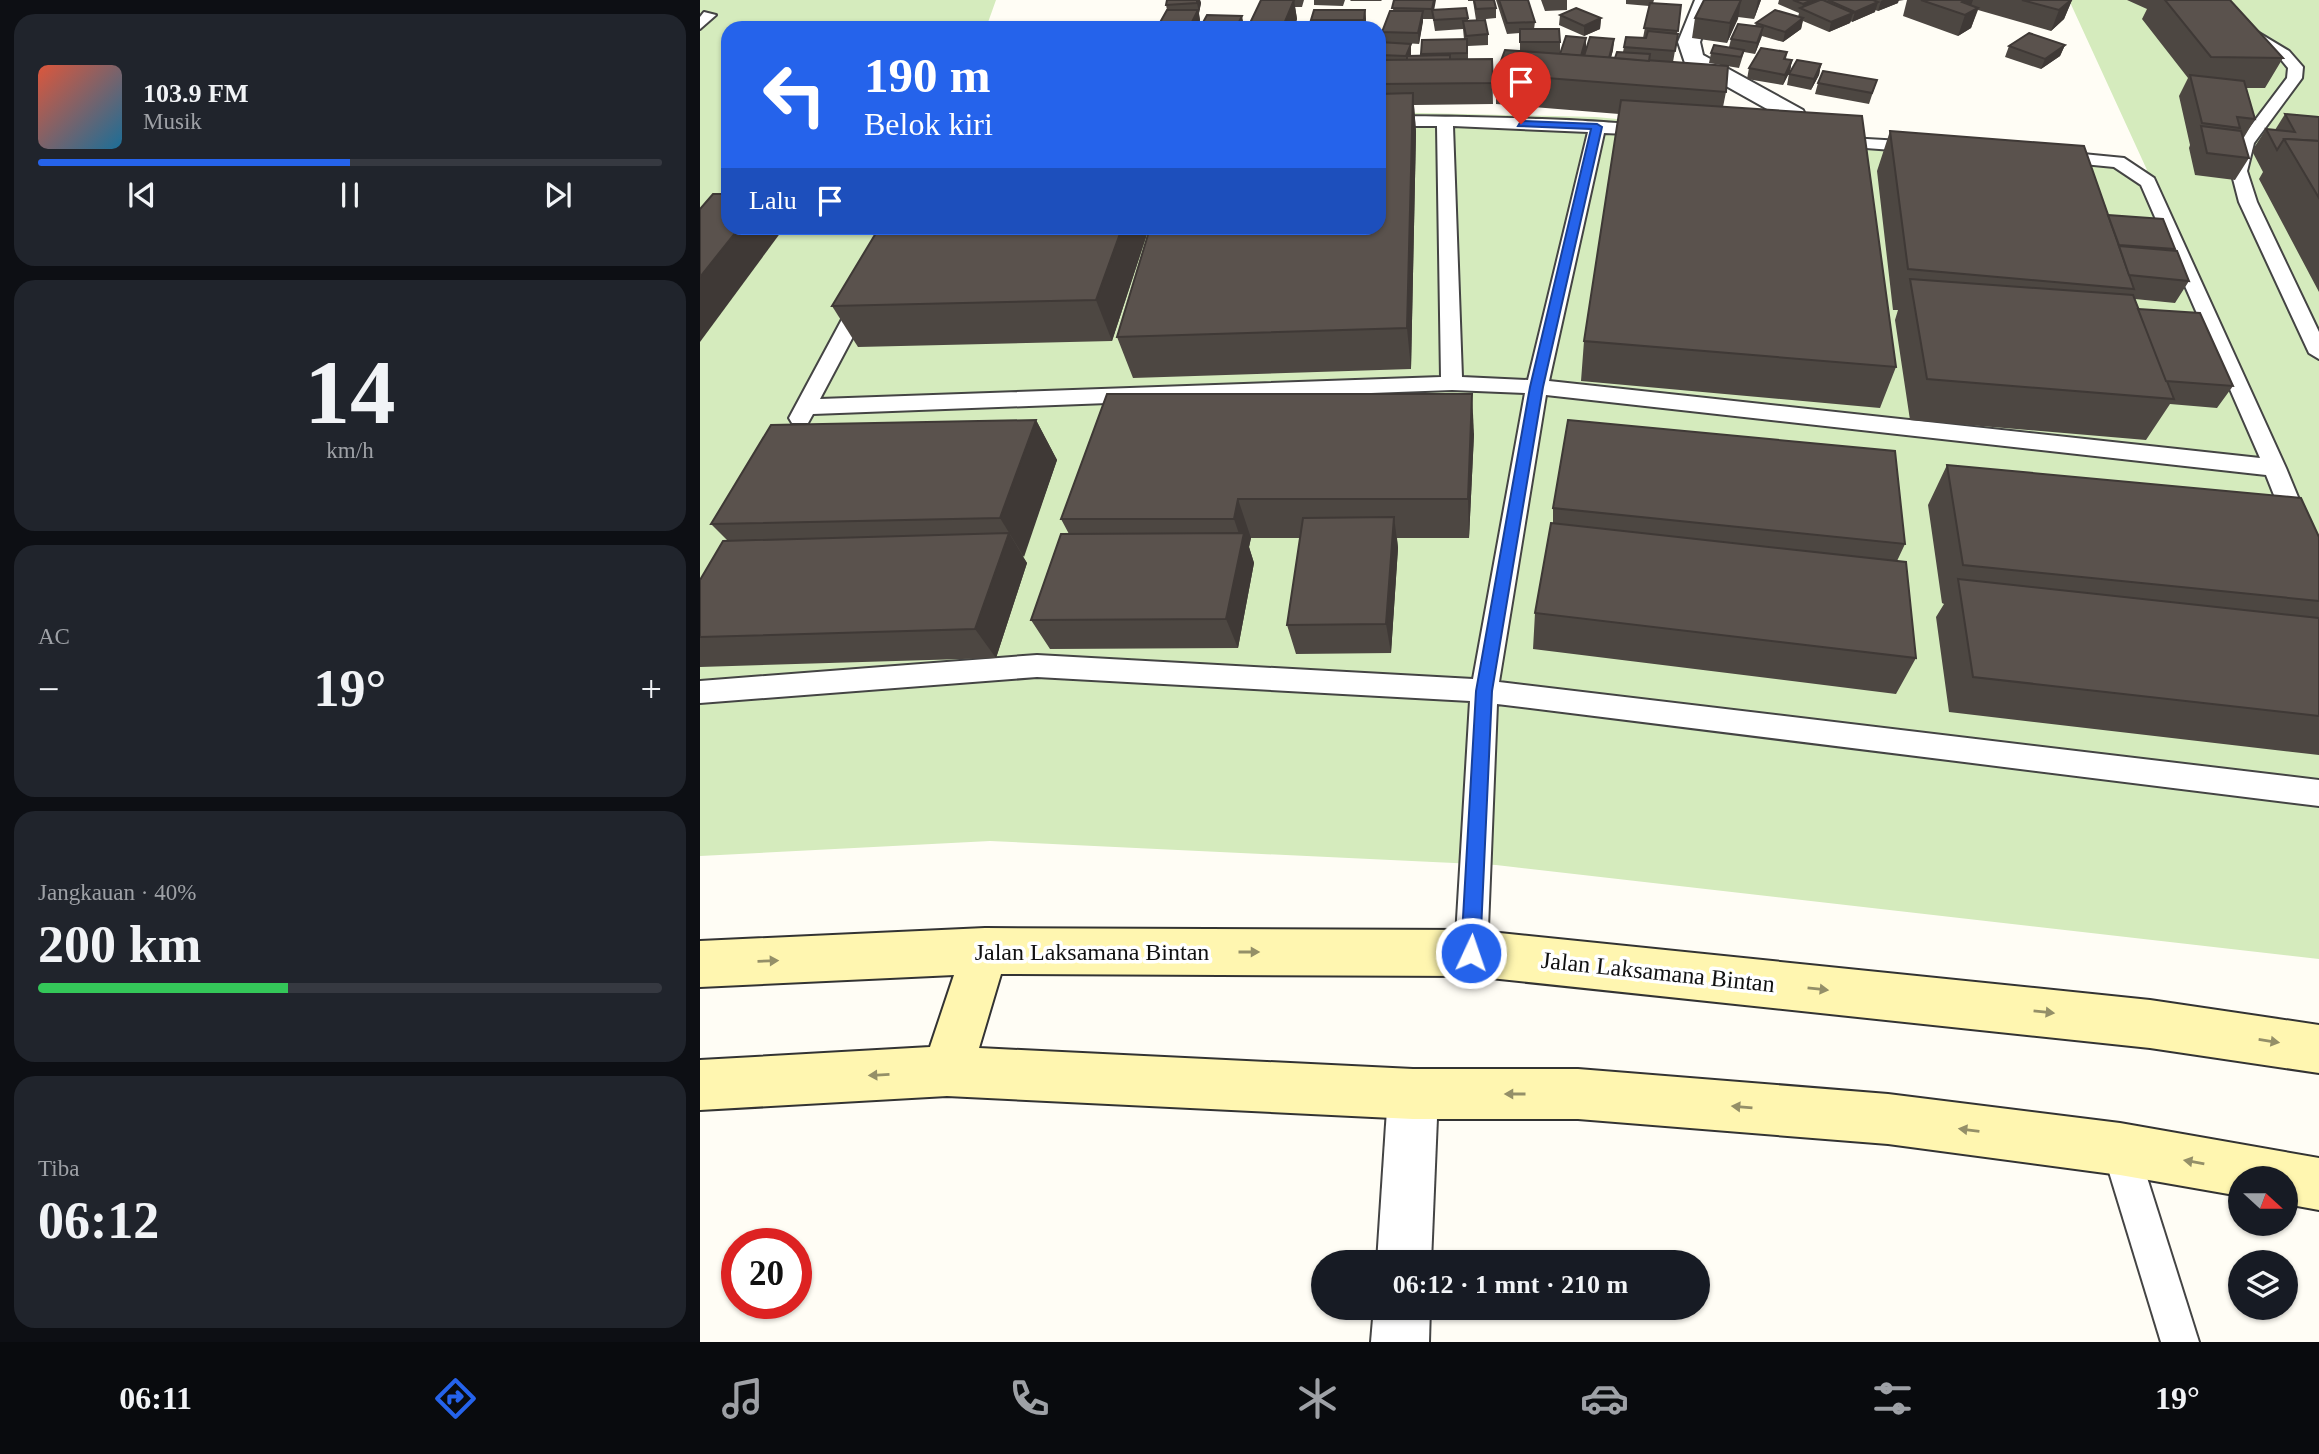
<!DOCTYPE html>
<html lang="id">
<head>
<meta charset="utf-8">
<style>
  :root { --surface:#171b24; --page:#20242c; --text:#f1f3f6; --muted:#9ea1a6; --line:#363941; --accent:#2563eb }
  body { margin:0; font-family:"Times New Roman",serif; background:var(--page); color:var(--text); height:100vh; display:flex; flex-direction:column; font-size:26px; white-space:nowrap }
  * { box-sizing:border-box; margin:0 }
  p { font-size:23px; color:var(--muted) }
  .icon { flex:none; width:38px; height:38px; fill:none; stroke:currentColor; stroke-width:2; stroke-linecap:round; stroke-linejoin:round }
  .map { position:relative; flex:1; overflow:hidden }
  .panel { display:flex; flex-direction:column; gap:14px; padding:14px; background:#0d0f14; width:700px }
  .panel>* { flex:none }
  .hud { position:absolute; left:21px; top:21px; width:665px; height:214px; border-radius:21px; box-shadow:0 2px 5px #0004; background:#2563eb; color:#fff; overflow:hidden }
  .needle { width:46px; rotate:111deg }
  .buttons { position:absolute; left:1528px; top:1166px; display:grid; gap:14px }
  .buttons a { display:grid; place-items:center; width:70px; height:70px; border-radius:50%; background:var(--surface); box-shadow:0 2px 5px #0004; font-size:35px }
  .speed { position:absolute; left:21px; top:1228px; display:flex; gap:14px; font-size:35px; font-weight:700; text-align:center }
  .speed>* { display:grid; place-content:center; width:91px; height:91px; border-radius:50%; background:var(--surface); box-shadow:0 2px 5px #0004; line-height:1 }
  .speed .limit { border:10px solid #d22; background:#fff; color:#111 }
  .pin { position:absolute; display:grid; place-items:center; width:60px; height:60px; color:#fff; margin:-72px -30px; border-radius:50% 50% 50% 0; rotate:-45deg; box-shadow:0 0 7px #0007 }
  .pin .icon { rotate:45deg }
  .me { position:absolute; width:77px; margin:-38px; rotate:3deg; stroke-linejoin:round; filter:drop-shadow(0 0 5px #0008) }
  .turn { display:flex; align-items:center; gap:24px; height:147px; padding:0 28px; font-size:32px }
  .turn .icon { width:91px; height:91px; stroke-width:2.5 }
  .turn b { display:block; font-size:49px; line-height:60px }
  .then { display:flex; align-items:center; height:66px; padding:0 28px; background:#0003; gap:14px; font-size:26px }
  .big { font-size:52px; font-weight:800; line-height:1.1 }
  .panel .tile { flex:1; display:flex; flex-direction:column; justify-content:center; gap:10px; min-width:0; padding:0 24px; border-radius:21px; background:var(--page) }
  .panel .dial { align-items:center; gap:0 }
  .dial b { font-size:91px; line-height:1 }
  .song { display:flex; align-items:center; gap:21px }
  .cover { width:84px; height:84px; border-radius:10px; background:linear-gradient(135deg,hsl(10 70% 55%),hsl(200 70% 35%)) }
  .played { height:7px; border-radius:4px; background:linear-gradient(90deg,var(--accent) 50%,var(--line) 50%) }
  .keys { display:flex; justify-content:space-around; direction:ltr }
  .heat { display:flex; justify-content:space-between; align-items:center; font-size:38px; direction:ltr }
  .charge { height:10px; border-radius:5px; background:linear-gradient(90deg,#34c759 40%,var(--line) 0) }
  .trip { position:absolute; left:611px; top:1250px; width:399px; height:70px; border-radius:35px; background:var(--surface); box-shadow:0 2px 5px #0004; font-weight:800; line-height:70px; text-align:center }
  .tabs { display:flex; height:112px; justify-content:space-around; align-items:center; background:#090b0e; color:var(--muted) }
  .tabs .icon { width:49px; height:49px }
  .tabs .selected { color:var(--accent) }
  .tabs b { font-size:32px; color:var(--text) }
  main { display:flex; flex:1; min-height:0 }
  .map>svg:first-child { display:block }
</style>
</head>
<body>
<main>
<section class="panel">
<div class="tile">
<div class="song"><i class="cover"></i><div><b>103.9 FM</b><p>Musik</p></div></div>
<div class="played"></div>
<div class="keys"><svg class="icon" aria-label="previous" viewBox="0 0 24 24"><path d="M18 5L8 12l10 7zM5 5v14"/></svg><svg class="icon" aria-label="pause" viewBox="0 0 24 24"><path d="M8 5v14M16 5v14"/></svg><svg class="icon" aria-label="next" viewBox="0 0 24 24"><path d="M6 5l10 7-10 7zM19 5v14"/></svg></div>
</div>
<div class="tile dial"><b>14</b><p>km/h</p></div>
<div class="tile"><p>AC</p>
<div class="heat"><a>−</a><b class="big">19°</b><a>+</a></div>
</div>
<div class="tile"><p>Jangkauan · 40%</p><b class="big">200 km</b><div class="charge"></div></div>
<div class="tile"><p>Tiba</p><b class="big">06:12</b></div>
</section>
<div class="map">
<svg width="1619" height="1342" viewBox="0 0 1619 1342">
  <rect width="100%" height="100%" fill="#fffdf5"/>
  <polygon fill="#d5ebbd" points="0,0 296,0 286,28 28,28 28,228 679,228 679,112 896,117 1447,170 1369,0 1619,0 1619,959 796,865 290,841 0,856"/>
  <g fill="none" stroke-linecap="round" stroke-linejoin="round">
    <defs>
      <g id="lane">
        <polygon points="4,12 16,15 0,29 0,17"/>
        <polygon points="1544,24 1589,51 1603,67 1602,78 1554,143 1547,171 1557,202 1619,332 1619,359 1609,353 1539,202 1531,171 1538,143 1587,78 1588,68 1579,57 1539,31 1539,25"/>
        <path d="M679,116C713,116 946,118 958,130L950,135L904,133L849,381L1560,458L1441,185L1414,167L1352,161L1344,156L1352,151L1424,158L1454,178L1586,468L1619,548V587L1610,585L1607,578L1566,475L846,395L799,682L1619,780V806L797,704L787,953L782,964L771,969L760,964L755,953L770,701L337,677L0,703V681L337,655L773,679L825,393L752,390L113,414L108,423H92L89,418L154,297L164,291L174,297L120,399L741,377L737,126H679ZM753,126L888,132L828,380L762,377Z"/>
        <polygon points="1132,137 1219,142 1227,147 1219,152 1126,145 1124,142"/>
        <polygon points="1420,1131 1432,1137 1438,1149 1499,1342 1461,1342 1402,1149 1408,1137"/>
      </g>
      <g id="street">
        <polygon points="995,0 1015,0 1000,42 1003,55 1103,110 1117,140 1113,145 1097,145 1085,119 985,63 978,42"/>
        <polygon points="713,1069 731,1076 738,1094 731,1262 677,1262 688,1094 695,1076"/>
        <polygon points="674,1307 730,1307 729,1342 671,1342"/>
      </g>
      <polygon id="secondary" points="285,928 771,930 1450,1000 1619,1025 1619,1073 1450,1048 771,976 301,974 279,1048 713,1069 878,1069 1188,1094 1420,1123 1619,1158 1619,1210 1586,1204 1586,1178 1540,1178 1540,1196 1420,1175 1188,1144 878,1119 713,1119 247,1096 0,1110 0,1060 230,1047 254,975 0,987 0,941"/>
    </defs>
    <use href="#lane" stroke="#444" stroke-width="4"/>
    <use href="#street" stroke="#444" stroke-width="4"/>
    <use href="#secondary" stroke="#333" stroke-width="4"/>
    <use href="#lane" fill="#fff" fill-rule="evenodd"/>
    <use href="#street" fill="#fff" fill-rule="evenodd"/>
    <use href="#secondary" fill="#fff6b0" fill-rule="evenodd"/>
  </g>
  <g fill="#4d4742" fill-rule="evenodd">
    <polygon points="467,0 500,0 501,3 499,13 500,20 497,28 459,28 458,26 467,10 466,5"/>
    <polygon points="561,0 604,0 602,7 595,7 597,19 594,28 551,28 550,23"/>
    <polygon points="614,0 645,0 643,6 614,5"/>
    <polygon points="650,0 682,0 681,1 651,1"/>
    <path d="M694,0L768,18V21L788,34V45L768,46V59H792L793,104L714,105L716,132L711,369L433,378L417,337L679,228V42H683L682,32L693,11ZM723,19H733L735,31L763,29L764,39L722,40L721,56H711V44L705,43L719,44Z"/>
    <polygon points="768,0 794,0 796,8 796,18 776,20 773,1 768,1"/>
    <polygon points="796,0 828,0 835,22 834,29 860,42 860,53 842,53 860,54 886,48 884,56 914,39 913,50 911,58 915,58 923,52 924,47 943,38 949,6 926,4 926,0 954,0 953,3 981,5 977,34 978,34 973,62 950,61 1026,92 1023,107 1196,367 1180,408 881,381 884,341 919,114 796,104 796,74 820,51 820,33 807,34"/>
    <polygon points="841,0 867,0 867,10 845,11"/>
    <polygon points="1004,0 1061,0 1054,19 1038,17 1027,43 992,38 995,18"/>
    <polygon points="1079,0 1204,0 1198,1 1198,3 1178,11 1175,10 1175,12 1152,22 1151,21 1150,23 1129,32 1103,21 1101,29 1083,42 1062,36 1055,54 1044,52 1039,68 1009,63 1011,53 1029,47 1031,39 1055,26 1056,23 1098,17 1099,13 1078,4"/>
    <polygon points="1207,0 1372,0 1364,19 1351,31 1278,10 1271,28 1258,36 1203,16"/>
    <polygon points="1427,0 1530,0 1583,58 1565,88 1546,88 1555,119 1543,139 1549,158 1535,180 1495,175 1489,148 1490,145 1479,96 1488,78 1442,19 1447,9"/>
    <polygon points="665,10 666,20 665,28 612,28 611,20"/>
    <polygon points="860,15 901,18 900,29 884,36 859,25"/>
    <polygon points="1365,45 1360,56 1341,69 1305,57 1309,46"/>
    <polygon points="1087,52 1086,59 1092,60 1090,71 1083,85 1047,79 1049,68"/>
    <polygon points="1121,64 1119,75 1111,90 1087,85 1089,74"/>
    <polygon points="1177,80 1169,104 1115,94 1118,83"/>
    <polygon points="1585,114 1619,117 1619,292 1559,179 1563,172 1552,151 1566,129 1575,130"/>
    <polygon points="1190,131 1408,215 1475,249 1474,251 1489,281 1475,303 1435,299 1438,309 1533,386 1517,408 1470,404 1446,440 1210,420 1195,320 1198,310 1193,310 1177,171"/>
    <polygon points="179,228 449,228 412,341 158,347 132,306"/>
    <polygon points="336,420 357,460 323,557 327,563 296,658 0,667 0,580 27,540 11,524"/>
    <polygon points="774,434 769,538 697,538 698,548 691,653 596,654 587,625 600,538 551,538 549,547 554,563 538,648 350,649 331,620 369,534 361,519"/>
    <polygon points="1247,465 1619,537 1619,755 1249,712 1236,617 1244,604 1242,603 1228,505"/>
    <polygon points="853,508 1205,544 1197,561 1216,658 1196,694 833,649 835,613 853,523"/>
  </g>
  <g fill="#3f3936">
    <polygon points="497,0 500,0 501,3 499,13 497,3"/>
    <polygon points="594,0 597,19 594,28 584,28 584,24"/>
    <polygon points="734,0 736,0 733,16 732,10 733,19 732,9"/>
    <polygon points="1041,0 1038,19 1027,43 1030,23"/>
    <polygon points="1058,0 1061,0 1054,19"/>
    <polygon points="1112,0 1126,0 1125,4 1102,9 1103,4"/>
    <polygon points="1183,0 1199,0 1198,3 1178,11 1181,1"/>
    <polygon points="1265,0 1273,0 1268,14 1278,8 1271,28 1258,36 1265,15 1262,2"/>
    <polygon points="1371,0 1372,0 1364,19 1351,31 1359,10"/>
    <polygon points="1178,2 1175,12 1152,22 1155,12"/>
    <polygon points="498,10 500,20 497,28 490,28 490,26"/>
    <polygon points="665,10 666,20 664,28 664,20"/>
    <polygon points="723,11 723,22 719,44 718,33"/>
    <polygon points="1153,13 1150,23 1129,32 1131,22"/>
    <polygon points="542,16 544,26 543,28 536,28"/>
    <polygon points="901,18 900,29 884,36 884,26"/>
    <polygon points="1103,18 1101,29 1083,42 1085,32"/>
    <polygon points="1063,27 1061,38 1055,54 1057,43"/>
    <polygon points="886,38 886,48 880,68 880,57"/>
    <polygon points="914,39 913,50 907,71 908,61"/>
    <polygon points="711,44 711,54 707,67 706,56"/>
    <polygon points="1365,45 1360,56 1341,69 1345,59"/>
    <polygon points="1092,60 1090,71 1083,85 1085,75"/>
    <polygon points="1121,64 1119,75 1111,90 1114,79"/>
    <polygon points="713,93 716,132 711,369 707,328"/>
    <polygon points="39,228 84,228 0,342 0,277"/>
    <polygon points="422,228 449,228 412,341 396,300"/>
    <polygon points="772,394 774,434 769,538 768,499"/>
    <polygon points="336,420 357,460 324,557 300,518"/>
    <polygon points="538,499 551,538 549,547 554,563 538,648 526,619 542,543 534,519"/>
    <polygon points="694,517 698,548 691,653 686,624"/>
    <polygon points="309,533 327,563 296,658 275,629"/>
  </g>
  <g fill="#5a524d" stroke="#3f3936" stroke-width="2">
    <polygon points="467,0 497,0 497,3 466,5"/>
    <polygon points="561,0 594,0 584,24 550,23"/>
    <polygon points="694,0 734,0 732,9 692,8"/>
    <polygon points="774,0 794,0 796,8 776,9"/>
    <polygon points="799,0 828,0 835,22 807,23"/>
    <polygon points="1004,0 1041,0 1030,23 995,18"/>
    <polygon points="1093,0 1112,0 1103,4"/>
    <polygon points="1120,0 1123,0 1153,13 1131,22 1100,8"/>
    <polygon points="1128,0 1173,0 1178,2 1155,12"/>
    <polygon points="1221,0 1265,0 1262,2 1278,8 1265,15"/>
    <polygon points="1322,0 1371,0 1359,10"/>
    <polygon points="1465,0 1530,0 1583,58 1511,57"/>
    <polygon points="950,3 981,5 978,31 944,28"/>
    <polygon points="766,8 768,18 734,20 732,10"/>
    <polygon points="876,8 901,18 884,26 860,15"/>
    <polygon points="467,10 498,10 490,26 458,26"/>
    <polygon points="614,10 665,10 664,20 611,20"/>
    <polygon points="1075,10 1103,18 1085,32 1056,23"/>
    <polygon points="690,11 723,11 718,33 682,32"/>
    <polygon points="507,15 542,16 536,28 500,28"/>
    <polygon points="785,20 788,34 766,36 763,21"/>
    <polygon points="613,23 656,23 655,28 612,28"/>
    <polygon points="1038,24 1063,27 1057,43 1031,39"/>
    <polygon points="820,29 859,29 860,42 820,42"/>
    <polygon points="948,31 978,34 975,51 924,47 926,37 946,38"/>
    <polygon points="1329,33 1365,45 1345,59 1309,46"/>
    <polygon points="866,36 886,38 881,56 860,54"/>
    <polygon points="890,37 914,39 909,58 884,56"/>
    <polygon points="767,39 767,53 721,54 722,40"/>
    <polygon points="679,42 711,44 706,56 679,55"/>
    <polygon points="1014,45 1044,50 1041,57 1011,53"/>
    <polygon points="1061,48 1087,52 1084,59 1092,60 1085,75 1049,68"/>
    <polygon points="805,50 1028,66 1026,92 796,74"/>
    <polygon points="917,52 950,54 949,61 915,58"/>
    <polygon points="750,55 750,60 707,60 707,56"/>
    <polygon points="792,59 793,83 679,84 679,60"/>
    <polygon points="1097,60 1121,64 1114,79 1089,74"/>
    <polygon points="1123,71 1177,80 1172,93 1118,83"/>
    <polygon points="1490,75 1544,81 1555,119 1537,117 1540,128 1502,123"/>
    <polygon points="713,93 707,328 417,337 450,228 679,228 679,94"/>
    <polygon points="921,100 1162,116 1196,367 884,341"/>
    <polygon points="1585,114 1619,117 1619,141 1584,139 1577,150 1566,129 1595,132"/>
    <polygon points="1501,126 1541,131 1549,158 1507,153"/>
    <polygon points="1190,131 1384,146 1434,289 1208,269"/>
    <polygon points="1584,139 1619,141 1619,198"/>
    <polygon points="13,194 28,194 28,228 39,228 0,277 0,209"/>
    <polygon points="1408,215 1463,219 1475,249 1419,245"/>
    <polygon points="179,228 422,228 396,300 132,306"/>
    <polygon points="1419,246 1477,251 1489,281 1429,275"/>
    <polygon points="1210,279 1433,295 1474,399 1227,379"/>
    <polygon points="1438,309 1500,313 1533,386 1466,381"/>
    <polygon points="407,394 772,394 768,499 538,499 534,519 361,519"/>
    <polygon points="336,420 300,518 11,524 71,425"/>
    <polygon points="868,420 1195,451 1205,544 853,508"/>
    <polygon points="1247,465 1601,498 1619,537 1619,601 1263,565"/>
    <polygon points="694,517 686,624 587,625 603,518"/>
    <polygon points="851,523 1206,562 1216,658 835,613"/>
    <polygon points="309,533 275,629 0,637 0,580 23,541"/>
    <polygon points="544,533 526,619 331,620 361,534"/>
    <polygon points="1258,579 1619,618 1619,716 1273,677"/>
  </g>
  <defs><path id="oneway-solid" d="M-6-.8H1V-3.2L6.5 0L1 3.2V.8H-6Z" transform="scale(1.75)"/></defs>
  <g fill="#948f68">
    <use href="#oneway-solid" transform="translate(549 952)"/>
    <use href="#oneway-solid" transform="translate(68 961) rotate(-2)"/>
    <use href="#oneway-solid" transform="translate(1118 989) rotate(6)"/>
    <use href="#oneway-solid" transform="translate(1344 1012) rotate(6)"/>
    <use href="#oneway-solid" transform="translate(1569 1041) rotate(9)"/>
    <use href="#oneway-solid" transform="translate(179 1075) rotate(177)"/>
    <use href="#oneway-solid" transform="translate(815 1094) rotate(-180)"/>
    <use href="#oneway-solid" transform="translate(1042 1107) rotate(-175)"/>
    <use href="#oneway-solid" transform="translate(1269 1130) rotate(-173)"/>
    <use href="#oneway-solid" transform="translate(1494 1162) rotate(-170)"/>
  </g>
  <polygon fill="#2563eb" stroke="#184099" stroke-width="2" points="821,121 897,124 902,127 843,387 792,691 780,953 778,959 771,962 764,959 761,953 776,691 830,387 891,129 818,126"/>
  <g text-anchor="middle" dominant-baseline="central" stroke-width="7" stroke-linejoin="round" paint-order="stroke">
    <g font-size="24" fill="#111" stroke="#fff">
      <text x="392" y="952">Jalan Laksamana Bintan</text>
      <text transform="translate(958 972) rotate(6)">Jalan Laksamana Bintan</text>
    </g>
  </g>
</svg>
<div class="buttons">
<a><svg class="needle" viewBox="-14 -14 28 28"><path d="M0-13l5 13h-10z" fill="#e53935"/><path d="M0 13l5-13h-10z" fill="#9ea1a6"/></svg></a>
<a><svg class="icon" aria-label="layers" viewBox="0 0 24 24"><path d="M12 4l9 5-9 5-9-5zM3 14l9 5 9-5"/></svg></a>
</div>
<div class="speed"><div class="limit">20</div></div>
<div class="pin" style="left:821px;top:124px;background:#d93025"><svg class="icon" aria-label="arrive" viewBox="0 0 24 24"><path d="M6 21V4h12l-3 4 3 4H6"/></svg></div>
<svg class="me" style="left:771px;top:953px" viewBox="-20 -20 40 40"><circle r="17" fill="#2563eb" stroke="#fff" stroke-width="3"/><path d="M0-11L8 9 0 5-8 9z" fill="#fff"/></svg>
<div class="trip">06:12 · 1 mnt · 210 m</div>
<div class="hud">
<div class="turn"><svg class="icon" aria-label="left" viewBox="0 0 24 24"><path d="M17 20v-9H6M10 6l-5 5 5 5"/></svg><div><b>190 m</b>Belok kiri</div></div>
<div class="then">Lalu<svg class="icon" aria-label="arrive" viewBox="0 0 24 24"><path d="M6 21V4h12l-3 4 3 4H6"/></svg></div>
</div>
</div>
</main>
<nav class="tabs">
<b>06:11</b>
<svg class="icon selected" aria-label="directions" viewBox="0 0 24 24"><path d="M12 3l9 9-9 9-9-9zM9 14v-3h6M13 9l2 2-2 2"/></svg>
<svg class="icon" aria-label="music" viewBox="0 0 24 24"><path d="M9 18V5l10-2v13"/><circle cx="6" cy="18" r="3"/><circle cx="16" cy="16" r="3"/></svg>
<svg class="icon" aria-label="phone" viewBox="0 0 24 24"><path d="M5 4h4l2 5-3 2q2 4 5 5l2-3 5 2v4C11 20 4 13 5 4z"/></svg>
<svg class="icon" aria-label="climate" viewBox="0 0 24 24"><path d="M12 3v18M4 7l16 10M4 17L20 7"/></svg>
<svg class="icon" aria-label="car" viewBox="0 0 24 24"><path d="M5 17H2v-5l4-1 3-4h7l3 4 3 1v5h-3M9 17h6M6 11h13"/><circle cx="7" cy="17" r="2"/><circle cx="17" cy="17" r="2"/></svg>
<svg class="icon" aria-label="filters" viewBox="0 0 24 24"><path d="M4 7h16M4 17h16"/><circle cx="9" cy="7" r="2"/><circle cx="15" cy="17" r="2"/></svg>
<b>19°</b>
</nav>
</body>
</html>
